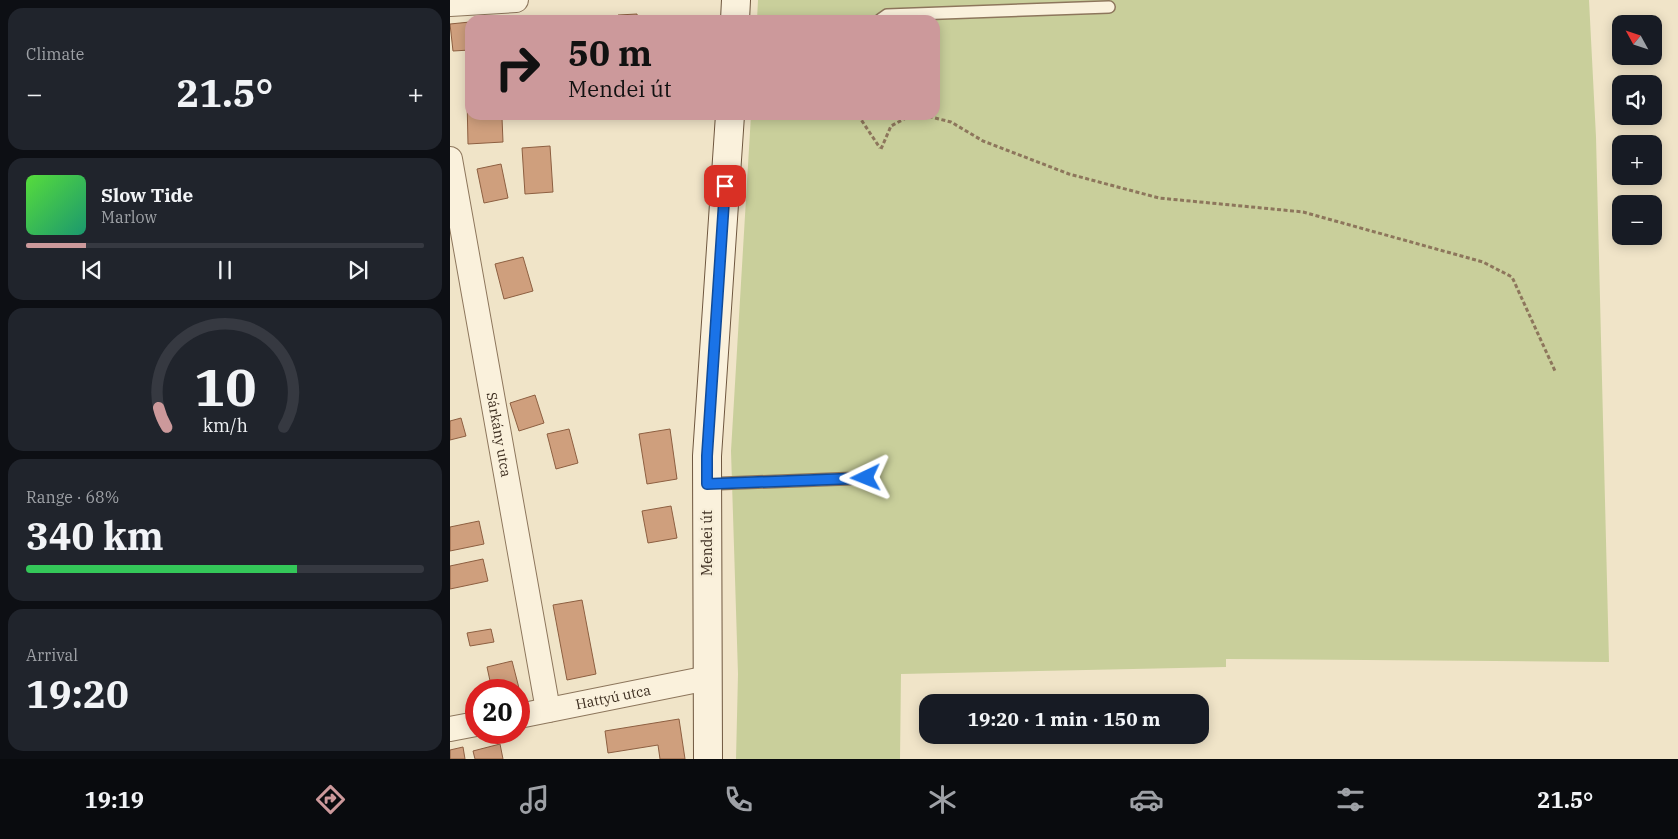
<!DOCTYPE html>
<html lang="en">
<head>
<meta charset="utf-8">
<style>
  :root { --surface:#171b24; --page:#20242c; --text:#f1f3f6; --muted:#9ea1a6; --line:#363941; --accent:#cc999b }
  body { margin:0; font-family:"IBM Plex Serif",serif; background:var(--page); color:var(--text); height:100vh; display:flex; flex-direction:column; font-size:19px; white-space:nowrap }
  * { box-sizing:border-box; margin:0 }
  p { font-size:16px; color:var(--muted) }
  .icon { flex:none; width:28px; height:28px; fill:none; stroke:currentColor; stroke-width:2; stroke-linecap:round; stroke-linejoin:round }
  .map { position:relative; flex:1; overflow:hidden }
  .sheet { display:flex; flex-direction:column; gap:8px; padding:8px; background:#0d0f14; width:450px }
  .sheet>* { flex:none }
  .hud { position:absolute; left:15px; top:15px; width:475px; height:105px; border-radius:15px; box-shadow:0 2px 12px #0003; background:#cc999b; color:#111; overflow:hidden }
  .needle { width:32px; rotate:310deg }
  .fabs { position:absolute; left:1162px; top:15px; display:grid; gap:10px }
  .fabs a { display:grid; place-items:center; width:50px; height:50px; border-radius:10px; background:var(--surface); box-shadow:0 2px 12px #0003; font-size:25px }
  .speed { position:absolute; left:15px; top:679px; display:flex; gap:10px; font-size:25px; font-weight:700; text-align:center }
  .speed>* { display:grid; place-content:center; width:65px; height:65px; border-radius:50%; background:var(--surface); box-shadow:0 2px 12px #0003; line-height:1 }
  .speed .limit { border:8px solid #d22; background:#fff; color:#111 }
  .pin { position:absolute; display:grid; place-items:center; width:42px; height:42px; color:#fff; margin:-21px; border-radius:10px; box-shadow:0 2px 8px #0006 }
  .me { position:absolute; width:55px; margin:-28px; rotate:268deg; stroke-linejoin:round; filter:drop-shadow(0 0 4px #0008) }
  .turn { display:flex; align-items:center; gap:18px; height:105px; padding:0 20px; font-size:22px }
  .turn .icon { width:65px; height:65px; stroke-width:2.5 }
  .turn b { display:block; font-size:35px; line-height:42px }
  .big { font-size:38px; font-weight:700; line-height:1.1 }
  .sheet .widget { flex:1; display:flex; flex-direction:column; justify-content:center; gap:8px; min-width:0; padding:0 18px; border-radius:15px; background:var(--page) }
  .sheet .dial { align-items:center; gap:0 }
  .dial svg { height:130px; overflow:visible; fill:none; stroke:var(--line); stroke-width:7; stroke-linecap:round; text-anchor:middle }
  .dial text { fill:var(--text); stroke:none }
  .song { display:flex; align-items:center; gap:15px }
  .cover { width:60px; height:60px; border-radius:8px; background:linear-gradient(135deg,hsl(110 70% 55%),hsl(160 70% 35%)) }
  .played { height:5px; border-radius:2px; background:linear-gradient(90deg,var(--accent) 15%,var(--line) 15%) }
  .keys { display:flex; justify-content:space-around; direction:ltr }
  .heat { display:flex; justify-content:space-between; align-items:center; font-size:28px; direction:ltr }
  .charge { height:8px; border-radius:4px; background:linear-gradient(90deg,#34c759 68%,var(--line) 0) }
  .trip { position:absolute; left:469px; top:694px; width:290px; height:50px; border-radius:15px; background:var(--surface); box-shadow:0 2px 12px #0003; font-weight:700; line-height:50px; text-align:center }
  .menu { display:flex; height:80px; justify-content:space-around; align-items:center; background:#090b0e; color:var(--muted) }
  .menu .icon { width:35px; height:35px }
  .menu .current { color:var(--accent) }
  .menu b { font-size:22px; color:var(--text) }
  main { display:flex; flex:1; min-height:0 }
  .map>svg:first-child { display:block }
</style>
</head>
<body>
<main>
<section class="sheet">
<div class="widget"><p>Climate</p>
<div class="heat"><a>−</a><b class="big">21.5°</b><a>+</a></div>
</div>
<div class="widget">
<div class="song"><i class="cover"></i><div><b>Slow Tide</b><p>Marlow</p></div></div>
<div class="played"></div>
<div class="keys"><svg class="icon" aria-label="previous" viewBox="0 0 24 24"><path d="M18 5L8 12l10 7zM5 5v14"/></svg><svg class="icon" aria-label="pause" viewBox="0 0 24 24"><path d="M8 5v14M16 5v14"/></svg><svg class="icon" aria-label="next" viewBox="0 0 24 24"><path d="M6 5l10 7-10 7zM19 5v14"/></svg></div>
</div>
<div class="widget dial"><svg viewBox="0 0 100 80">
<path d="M14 69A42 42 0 1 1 86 69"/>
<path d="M14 69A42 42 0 0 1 9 57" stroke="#cc999b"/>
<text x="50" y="56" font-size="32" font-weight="700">10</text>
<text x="50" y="72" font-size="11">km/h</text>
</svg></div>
<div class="widget"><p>Range · 68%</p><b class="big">340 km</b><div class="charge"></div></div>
<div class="widget"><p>Arrival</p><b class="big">19:20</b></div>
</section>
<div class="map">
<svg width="1228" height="759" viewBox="0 0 1228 759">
  <rect width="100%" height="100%" fill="#f0e4c8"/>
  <polygon fill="#c9cf9b" points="308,0 1139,0 1146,137 1159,662 776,659 776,667 451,674 450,759 286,759 288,674 281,451 301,115 485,115 485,20 307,20"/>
  <g fill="#cf9f7d" stroke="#8d5f41">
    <polygon points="187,14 188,20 168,20 168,15"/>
    <rect x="208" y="17" width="35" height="3"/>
    <polygon points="20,22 20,50 3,51 0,24"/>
    <polygon points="17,98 20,98 20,115 43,115 43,118 52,118 53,142 18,144"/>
    <polygon points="100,146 103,192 75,194 72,148"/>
    <polygon points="51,164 58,198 34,203 27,169"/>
    <polygon points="73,257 83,291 54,299 45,264"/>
    <polygon points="85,395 94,423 69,431 60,403"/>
    <polygon points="11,418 16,436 0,440 0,421"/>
    <polygon points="119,429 128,463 106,469 97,434"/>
    <polygon points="220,429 227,479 197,484 189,434"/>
    <polygon points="221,506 227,538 198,543 192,511"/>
    <polygon points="29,521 34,544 0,551 0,527"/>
    <polygon points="33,559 38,581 0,589 0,566"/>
    <polygon points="132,600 146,674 117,680 103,605"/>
    <polygon points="41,629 44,642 20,646 17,633"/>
    <polygon points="62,661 70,692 69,690 42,690 37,667"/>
    <polygon points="229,719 235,759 210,759 208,745 158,753 155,731"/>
    <polygon points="50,744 53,759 25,759 23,751"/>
    <polygon points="13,747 15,759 0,759 0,750"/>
  </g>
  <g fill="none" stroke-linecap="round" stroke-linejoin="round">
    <defs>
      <g id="lane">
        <polyline points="430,20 437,15 659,7"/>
        <polyline points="257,484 415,478"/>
      </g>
      <g id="street">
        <polyline points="0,4 66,0"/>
        <path id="s1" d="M0,159L98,710"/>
        <path id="s2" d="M69,716L258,678"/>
        <polyline points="0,729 26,724"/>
      </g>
      <g id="secondary">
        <polyline points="285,20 286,0"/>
        <polyline points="258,759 257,456 280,115"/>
      </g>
    </defs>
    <use href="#lane" stroke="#8d765c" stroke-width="14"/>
    <use href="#street" stroke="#8d765c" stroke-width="26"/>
    <use href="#secondary" stroke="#6f573f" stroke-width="30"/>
    <g stroke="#8d765c" stroke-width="3" stroke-dasharray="4 2.5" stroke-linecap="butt">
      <polyline points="408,115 430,148"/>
      <polyline points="431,149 441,126 456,118 477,116 501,122 533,141 619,174 709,198 853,212 1033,262 1062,277 1105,371"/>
    </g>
    <use href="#lane" stroke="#faf1dc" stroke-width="11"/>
    <use href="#street" stroke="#faf1dc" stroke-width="24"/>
    <use href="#secondary" stroke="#faf1dc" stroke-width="28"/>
  </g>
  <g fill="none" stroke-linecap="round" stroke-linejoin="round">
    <defs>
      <polyline id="route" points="275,186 257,456 257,484 416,478"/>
    </defs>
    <use href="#route" stroke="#114b97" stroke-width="12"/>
    <use href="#route" stroke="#1a73e8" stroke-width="9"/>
  </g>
  <g text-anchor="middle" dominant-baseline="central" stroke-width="5" stroke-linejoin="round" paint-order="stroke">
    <g font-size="14" fill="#3d2e20" stroke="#f7eed8">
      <text stroke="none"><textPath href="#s1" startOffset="280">Sárkány utca</textPath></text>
      <text transform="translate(257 543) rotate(-90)">Mendei út</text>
      <text stroke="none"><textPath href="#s2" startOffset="96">Hattyú utca</textPath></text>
    </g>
  </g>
</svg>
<div class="fabs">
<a><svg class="needle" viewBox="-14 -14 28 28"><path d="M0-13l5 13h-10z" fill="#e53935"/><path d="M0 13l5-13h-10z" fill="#9ea1a6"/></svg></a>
<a><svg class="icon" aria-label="sound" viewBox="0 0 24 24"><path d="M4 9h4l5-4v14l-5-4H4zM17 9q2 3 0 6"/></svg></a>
<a>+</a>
<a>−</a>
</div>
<div class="speed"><div class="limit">20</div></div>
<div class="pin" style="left:275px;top:186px;background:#d93025"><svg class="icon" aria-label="arrive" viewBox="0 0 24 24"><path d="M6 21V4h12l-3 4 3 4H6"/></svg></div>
<svg class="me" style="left:416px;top:478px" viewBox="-20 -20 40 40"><path d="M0-17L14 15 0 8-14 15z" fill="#1a73e8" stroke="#fff" stroke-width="4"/></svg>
<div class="trip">19:20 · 1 min · 150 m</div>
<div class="hud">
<div class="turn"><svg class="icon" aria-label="right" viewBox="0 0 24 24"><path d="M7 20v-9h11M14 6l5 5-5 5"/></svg><div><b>50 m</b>Mendei út</div></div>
</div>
</div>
</main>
<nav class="menu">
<b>19:19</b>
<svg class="icon current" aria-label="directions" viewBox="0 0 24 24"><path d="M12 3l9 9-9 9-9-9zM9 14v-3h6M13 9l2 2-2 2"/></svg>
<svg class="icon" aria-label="music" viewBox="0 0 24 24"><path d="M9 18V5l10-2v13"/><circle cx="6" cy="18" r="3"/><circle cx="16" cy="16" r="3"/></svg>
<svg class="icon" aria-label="phone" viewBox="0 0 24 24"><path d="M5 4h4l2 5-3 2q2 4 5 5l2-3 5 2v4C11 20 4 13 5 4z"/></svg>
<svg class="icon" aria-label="climate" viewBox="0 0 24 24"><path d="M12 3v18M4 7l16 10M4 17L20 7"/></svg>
<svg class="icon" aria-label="car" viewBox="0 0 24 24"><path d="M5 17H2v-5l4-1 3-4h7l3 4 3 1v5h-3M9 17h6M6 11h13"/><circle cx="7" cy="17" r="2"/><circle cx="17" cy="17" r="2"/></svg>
<svg class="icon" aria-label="filters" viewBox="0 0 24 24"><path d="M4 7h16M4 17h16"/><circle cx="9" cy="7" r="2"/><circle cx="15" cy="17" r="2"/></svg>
<b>21.5°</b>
</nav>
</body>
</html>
